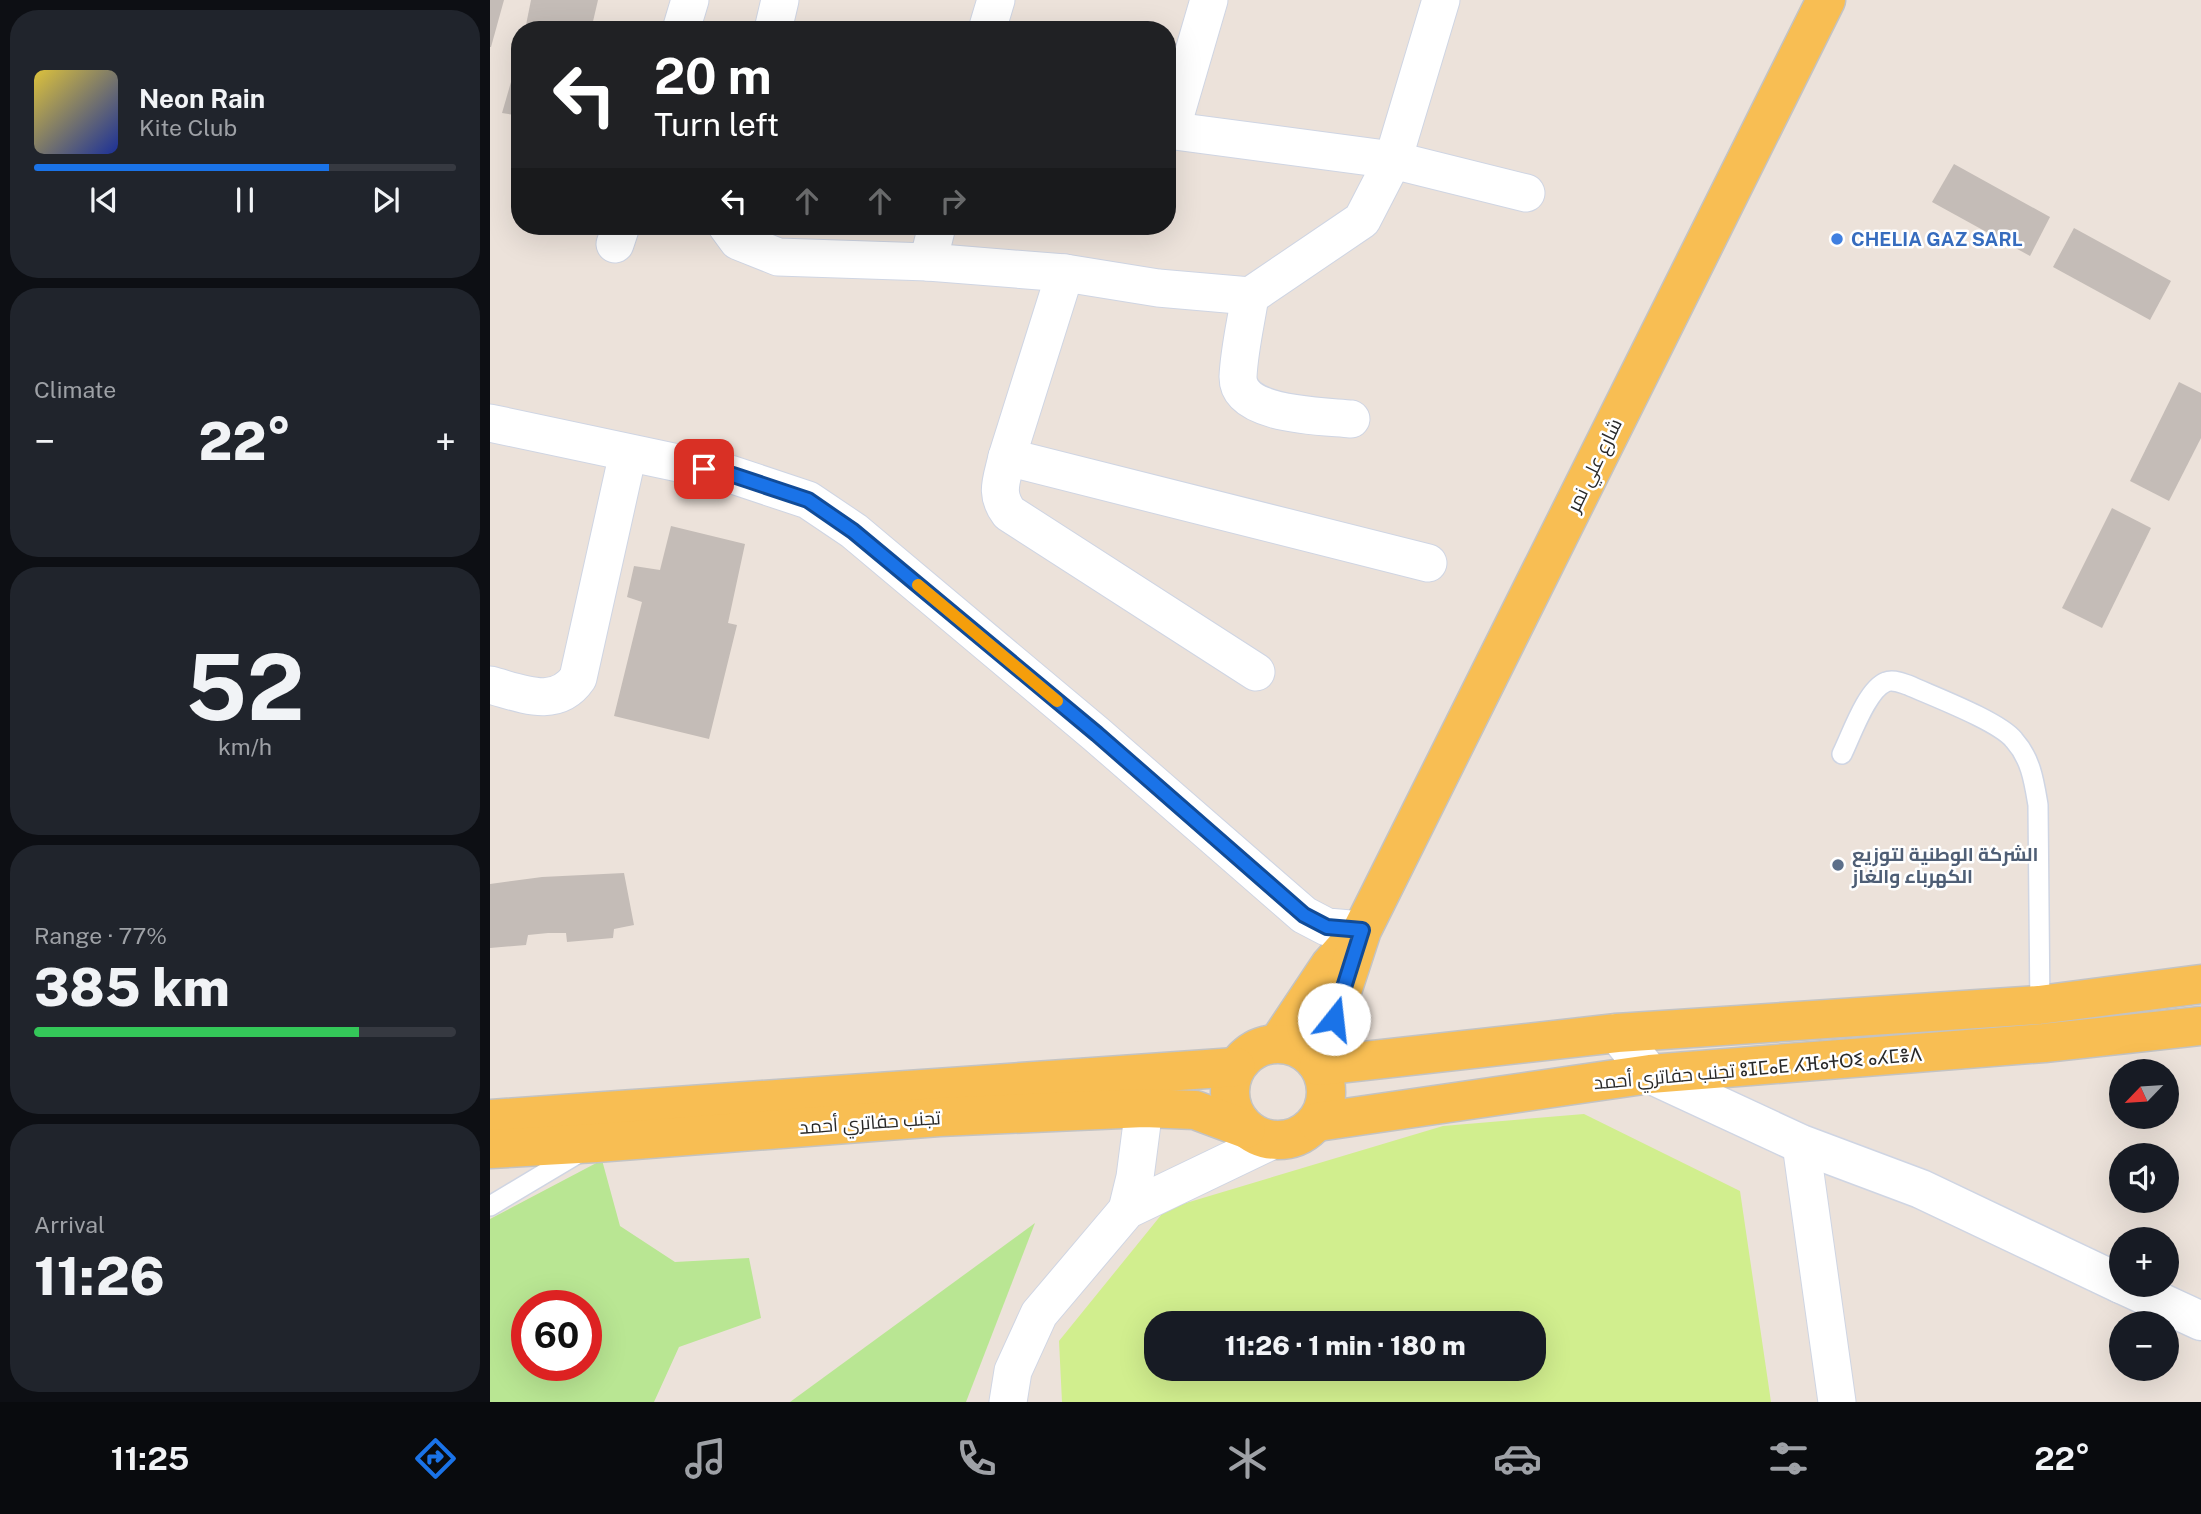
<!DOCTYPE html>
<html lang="en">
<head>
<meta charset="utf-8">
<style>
  :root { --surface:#171b24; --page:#20242c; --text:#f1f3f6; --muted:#9ea1a6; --line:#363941; --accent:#1a73e8 }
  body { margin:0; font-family:"Public Sans",Cairo,"Noto Sans Tifinagh",sans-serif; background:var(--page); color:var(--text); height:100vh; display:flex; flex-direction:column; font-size:26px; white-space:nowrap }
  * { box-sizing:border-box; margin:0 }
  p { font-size:23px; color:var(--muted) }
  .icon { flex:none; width:38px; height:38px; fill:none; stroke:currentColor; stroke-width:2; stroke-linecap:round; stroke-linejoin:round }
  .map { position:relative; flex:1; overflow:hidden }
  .details { display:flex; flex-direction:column; gap:10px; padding:10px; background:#0d0f14; width:490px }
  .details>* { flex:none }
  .banner { position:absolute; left:21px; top:21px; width:665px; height:214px; border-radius:28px; box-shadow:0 7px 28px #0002; background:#202124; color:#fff; overflow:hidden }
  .needle { width:46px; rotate:245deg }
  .buttons { position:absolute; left:1619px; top:1059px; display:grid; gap:14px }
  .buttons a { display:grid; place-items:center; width:70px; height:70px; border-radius:50%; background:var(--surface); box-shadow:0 7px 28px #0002; font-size:35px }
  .speed { position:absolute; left:21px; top:1290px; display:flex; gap:14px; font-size:35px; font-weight:700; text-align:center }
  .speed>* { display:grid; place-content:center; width:91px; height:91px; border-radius:50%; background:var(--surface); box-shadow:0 7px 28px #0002; line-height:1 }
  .speed .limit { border:10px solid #d22; background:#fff; color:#111 }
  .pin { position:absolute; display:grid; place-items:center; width:60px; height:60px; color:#fff; margin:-30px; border-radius:14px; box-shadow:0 4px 10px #0006 }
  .me { position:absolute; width:77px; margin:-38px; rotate:16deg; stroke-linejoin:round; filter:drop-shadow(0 0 5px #0008) }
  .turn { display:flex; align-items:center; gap:24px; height:147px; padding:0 28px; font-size:32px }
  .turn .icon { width:91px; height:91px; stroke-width:2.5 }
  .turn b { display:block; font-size:49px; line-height:60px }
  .lanes { display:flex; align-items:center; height:66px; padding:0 28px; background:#0003; justify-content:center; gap:35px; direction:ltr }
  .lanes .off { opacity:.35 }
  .big { font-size:52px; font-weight:800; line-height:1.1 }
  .details .widget { flex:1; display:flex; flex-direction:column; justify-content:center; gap:10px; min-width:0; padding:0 24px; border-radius:28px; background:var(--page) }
  .details .dial { align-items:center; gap:0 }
  .dial b { font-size:91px; line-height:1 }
  .song { display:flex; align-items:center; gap:21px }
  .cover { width:84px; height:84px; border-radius:10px; background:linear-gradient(135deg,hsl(50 70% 55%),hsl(230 70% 35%)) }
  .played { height:7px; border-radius:4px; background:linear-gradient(90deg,var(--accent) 70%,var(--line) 70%) }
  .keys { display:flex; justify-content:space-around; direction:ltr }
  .heat { display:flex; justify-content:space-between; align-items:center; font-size:38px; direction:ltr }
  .charge { height:10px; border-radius:5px; background:linear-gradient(90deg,#34c759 77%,var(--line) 0) }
  .trip { position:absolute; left:654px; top:1311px; width:402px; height:70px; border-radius:28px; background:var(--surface); box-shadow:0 7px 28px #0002; font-weight:800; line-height:70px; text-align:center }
  .menu { display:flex; height:112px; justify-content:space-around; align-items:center; background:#090b0e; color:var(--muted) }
  .menu .icon { width:49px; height:49px }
  .menu .active { color:var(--accent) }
  .menu b { font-size:32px; color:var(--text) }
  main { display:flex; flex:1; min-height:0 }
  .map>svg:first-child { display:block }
</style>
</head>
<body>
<main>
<section class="details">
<div class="widget">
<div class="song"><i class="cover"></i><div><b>Neon Rain</b><p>Kite Club</p></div></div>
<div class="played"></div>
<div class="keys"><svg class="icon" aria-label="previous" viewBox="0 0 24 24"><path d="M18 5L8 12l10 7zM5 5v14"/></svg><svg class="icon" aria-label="pause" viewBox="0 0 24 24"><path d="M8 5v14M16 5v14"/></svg><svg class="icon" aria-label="next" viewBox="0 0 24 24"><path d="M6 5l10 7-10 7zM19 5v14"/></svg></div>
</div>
<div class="widget"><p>Climate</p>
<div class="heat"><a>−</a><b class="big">22°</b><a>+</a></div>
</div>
<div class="widget dial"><b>52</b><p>km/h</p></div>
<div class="widget"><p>Range · 77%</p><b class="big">385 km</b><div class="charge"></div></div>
<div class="widget"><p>Arrival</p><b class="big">11:26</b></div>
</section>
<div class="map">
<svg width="1711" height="1402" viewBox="0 0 1711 1402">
  <rect width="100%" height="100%" fill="#ece2da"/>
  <g fill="#b9e693" fill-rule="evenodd">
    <path d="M112,1160L130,1226L185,1262L259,1258L271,1318L189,1347L164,1402H0V1219ZM37,1306H96V1365H37Z"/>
    <polygon points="545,1223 476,1402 300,1402"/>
  </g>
  <path fill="#d1ee8e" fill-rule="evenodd" d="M1094,1114L1250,1191L1281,1402H572L569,1341L676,1209L953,1126ZM667,1323H1045V1368H667Z"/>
  <g fill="#c4bcb7">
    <polygon points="0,0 14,0 1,47 0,47"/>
    <polygon points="41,0 108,0 101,30 35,30"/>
    <polygon points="30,51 30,116 12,113"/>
    <polygon points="1464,164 1560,217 1540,256 1442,202"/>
    <polygon points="1584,228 1681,281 1660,320 1563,267"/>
    <polygon points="1689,382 1711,393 1711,438 1679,501 1640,481"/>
    <polygon points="1622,508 1661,528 1612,628 1572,608"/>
    <polygon points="181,526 255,544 238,623 247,625 219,739 124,716 152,602 137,597 144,566 170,570"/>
    <polygon points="134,873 144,925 124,929 123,938 77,942 76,933 58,933 38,935 36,945 0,948 0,884 52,877"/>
  </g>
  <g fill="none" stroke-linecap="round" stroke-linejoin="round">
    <defs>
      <g id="service">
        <path d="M1352,754C1361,736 1377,689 1396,682C1403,679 1411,683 1418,685C1442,696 1509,721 1524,740C1541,759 1544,781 1548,805L1550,1012"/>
        <polyline points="0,1206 92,1151"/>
      </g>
      <g id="minor">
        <polyline points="191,30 200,0"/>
        <polyline points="283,30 290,0"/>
        <polyline points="497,30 506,0"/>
        <polyline points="677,130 903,160 1036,193"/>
        <polyline points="681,130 719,0"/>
        <polyline points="237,226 248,241 288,257 438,262 575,273 668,288 760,296 872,220 903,160 951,0"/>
        <polyline points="125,244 131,226"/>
        <polyline points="438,262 447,226"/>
        <polyline points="575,273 517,457 938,563"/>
        <path d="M760,296C756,322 749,351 748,377C748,416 833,416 861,419"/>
        <polyline points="0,423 240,474 318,500 364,531 606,734 814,915 837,927 872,930"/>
        <path d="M517,457C512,480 504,493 519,513L766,672"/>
        <path d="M0,685C31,693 66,710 88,678L138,453"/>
        <polyline points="1311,1144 1347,1402"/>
        <polyline points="637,1210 645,1177 654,1108"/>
        <polyline points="518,1402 523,1371 549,1314 637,1210 783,1140"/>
      </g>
      <g id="secondary">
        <polyline points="1127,1033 1160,1074 1311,1144 1431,1189 1631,1284"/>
        <polyline points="1631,1284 1711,1321"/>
      </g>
      <g id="primary">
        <polyline points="788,1043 840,965 856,947"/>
        <circle cx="788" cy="1092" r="48"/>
        <polyline points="827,1062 843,1019 872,930 1336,0"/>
        <polyline points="829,1066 1127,1033 1549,1005 1711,984"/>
        <polyline points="0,1119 746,1067"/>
        <polyline points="827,1122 1160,1074 1554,1043 1711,1026"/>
        <polyline points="0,1149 106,1143 449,1117 654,1108 705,1110 756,1129"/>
      </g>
    </defs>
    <use href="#service" stroke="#cfd5e3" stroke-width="22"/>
    <use href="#minor" stroke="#cfd5e3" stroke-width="39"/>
    <use href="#secondary" stroke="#cfd5e3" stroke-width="41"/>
    <use href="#primary" stroke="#c3c3c3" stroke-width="41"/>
    <use href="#service" stroke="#fff" stroke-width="19"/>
    <use href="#minor" stroke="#fff" stroke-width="37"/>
    <use href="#secondary" stroke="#fff" stroke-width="38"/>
    <use href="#primary" stroke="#f8be53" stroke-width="38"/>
  </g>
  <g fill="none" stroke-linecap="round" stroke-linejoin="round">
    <defs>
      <polyline id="route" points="214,469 240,474 318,500 363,531 607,734 814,915 837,927 872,930 844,1019"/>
    </defs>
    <use href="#route" stroke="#114b97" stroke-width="18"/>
    <use href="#route" stroke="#1a73e8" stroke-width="12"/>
    <polyline stroke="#f59e0b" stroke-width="12" points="428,585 567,701"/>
  </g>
  <circle fill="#3f7fe0" stroke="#fff" stroke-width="2.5" cx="1347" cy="239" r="7"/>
  <circle fill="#5c6f8a" stroke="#fff" stroke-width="2.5" cx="1348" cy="865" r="7"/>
  <g text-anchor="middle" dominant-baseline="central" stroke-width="5" stroke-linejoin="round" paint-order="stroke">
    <g font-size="19" font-weight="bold" fill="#366cbe" stroke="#fff" text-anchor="start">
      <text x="1361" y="239">CHELIA GAZ SARL</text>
    </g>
    <g font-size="19" fill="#292929" stroke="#fff">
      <text transform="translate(1104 465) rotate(-64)">شارع علي نمر</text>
      <text transform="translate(1268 1068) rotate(-5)">تجنب حفاتري أحمد ⵓⵊⵎⴰⴹ ⵃⴼⴰⵜⵔⵉ ⴰⵃⵎⴻⴷ</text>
      <text transform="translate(380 1122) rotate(-4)">تجنب حفاتري أحمد</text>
    </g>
    <g font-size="19" font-weight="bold" fill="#4e5e75" stroke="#fff" text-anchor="start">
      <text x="1362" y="854">الشركة الوطنية لتوزيع<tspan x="1362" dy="22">الكهرباء والغاز</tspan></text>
    </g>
  </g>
</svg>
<div class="buttons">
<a><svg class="needle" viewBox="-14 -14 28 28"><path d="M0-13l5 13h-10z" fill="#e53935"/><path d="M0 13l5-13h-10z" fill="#9ea1a6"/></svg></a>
<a><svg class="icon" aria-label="sound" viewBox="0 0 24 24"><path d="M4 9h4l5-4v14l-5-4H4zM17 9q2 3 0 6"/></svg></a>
<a>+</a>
<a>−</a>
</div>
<div class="speed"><div class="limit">60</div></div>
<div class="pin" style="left:214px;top:469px;background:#d93025"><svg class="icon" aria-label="arrive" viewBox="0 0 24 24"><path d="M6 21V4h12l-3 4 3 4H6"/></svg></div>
<svg class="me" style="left:844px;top:1019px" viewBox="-20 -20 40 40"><circle r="19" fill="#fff"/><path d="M0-13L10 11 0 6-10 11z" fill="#1a73e8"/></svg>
<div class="trip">11:26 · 1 min · 180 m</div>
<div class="banner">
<div class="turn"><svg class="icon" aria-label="left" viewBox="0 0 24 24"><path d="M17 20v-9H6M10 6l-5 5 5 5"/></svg><div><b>20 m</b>Turn left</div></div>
<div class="lanes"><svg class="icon" aria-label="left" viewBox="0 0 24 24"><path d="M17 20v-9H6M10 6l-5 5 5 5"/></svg><svg class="icon off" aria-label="ahead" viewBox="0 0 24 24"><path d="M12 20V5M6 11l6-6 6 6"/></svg><svg class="icon off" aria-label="ahead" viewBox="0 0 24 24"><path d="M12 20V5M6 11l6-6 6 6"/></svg><svg class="icon off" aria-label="right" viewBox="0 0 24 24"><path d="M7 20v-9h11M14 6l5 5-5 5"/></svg></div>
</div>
</div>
</main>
<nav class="menu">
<b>11:25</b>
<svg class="icon active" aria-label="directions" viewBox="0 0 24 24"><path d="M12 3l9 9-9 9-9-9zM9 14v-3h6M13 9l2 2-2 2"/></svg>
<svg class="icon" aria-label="music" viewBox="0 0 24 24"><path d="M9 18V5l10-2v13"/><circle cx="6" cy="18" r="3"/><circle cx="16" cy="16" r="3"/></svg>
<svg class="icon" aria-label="phone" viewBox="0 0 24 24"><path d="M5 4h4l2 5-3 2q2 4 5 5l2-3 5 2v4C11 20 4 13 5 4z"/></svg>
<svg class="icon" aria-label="climate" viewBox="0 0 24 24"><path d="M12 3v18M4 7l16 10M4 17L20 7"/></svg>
<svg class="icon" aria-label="car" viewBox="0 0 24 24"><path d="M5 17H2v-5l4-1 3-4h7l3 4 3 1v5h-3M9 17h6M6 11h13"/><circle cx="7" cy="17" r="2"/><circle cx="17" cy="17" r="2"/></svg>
<svg class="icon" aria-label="filters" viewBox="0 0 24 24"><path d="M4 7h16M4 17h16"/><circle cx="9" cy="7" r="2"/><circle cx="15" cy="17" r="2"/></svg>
<b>22°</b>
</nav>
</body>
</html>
